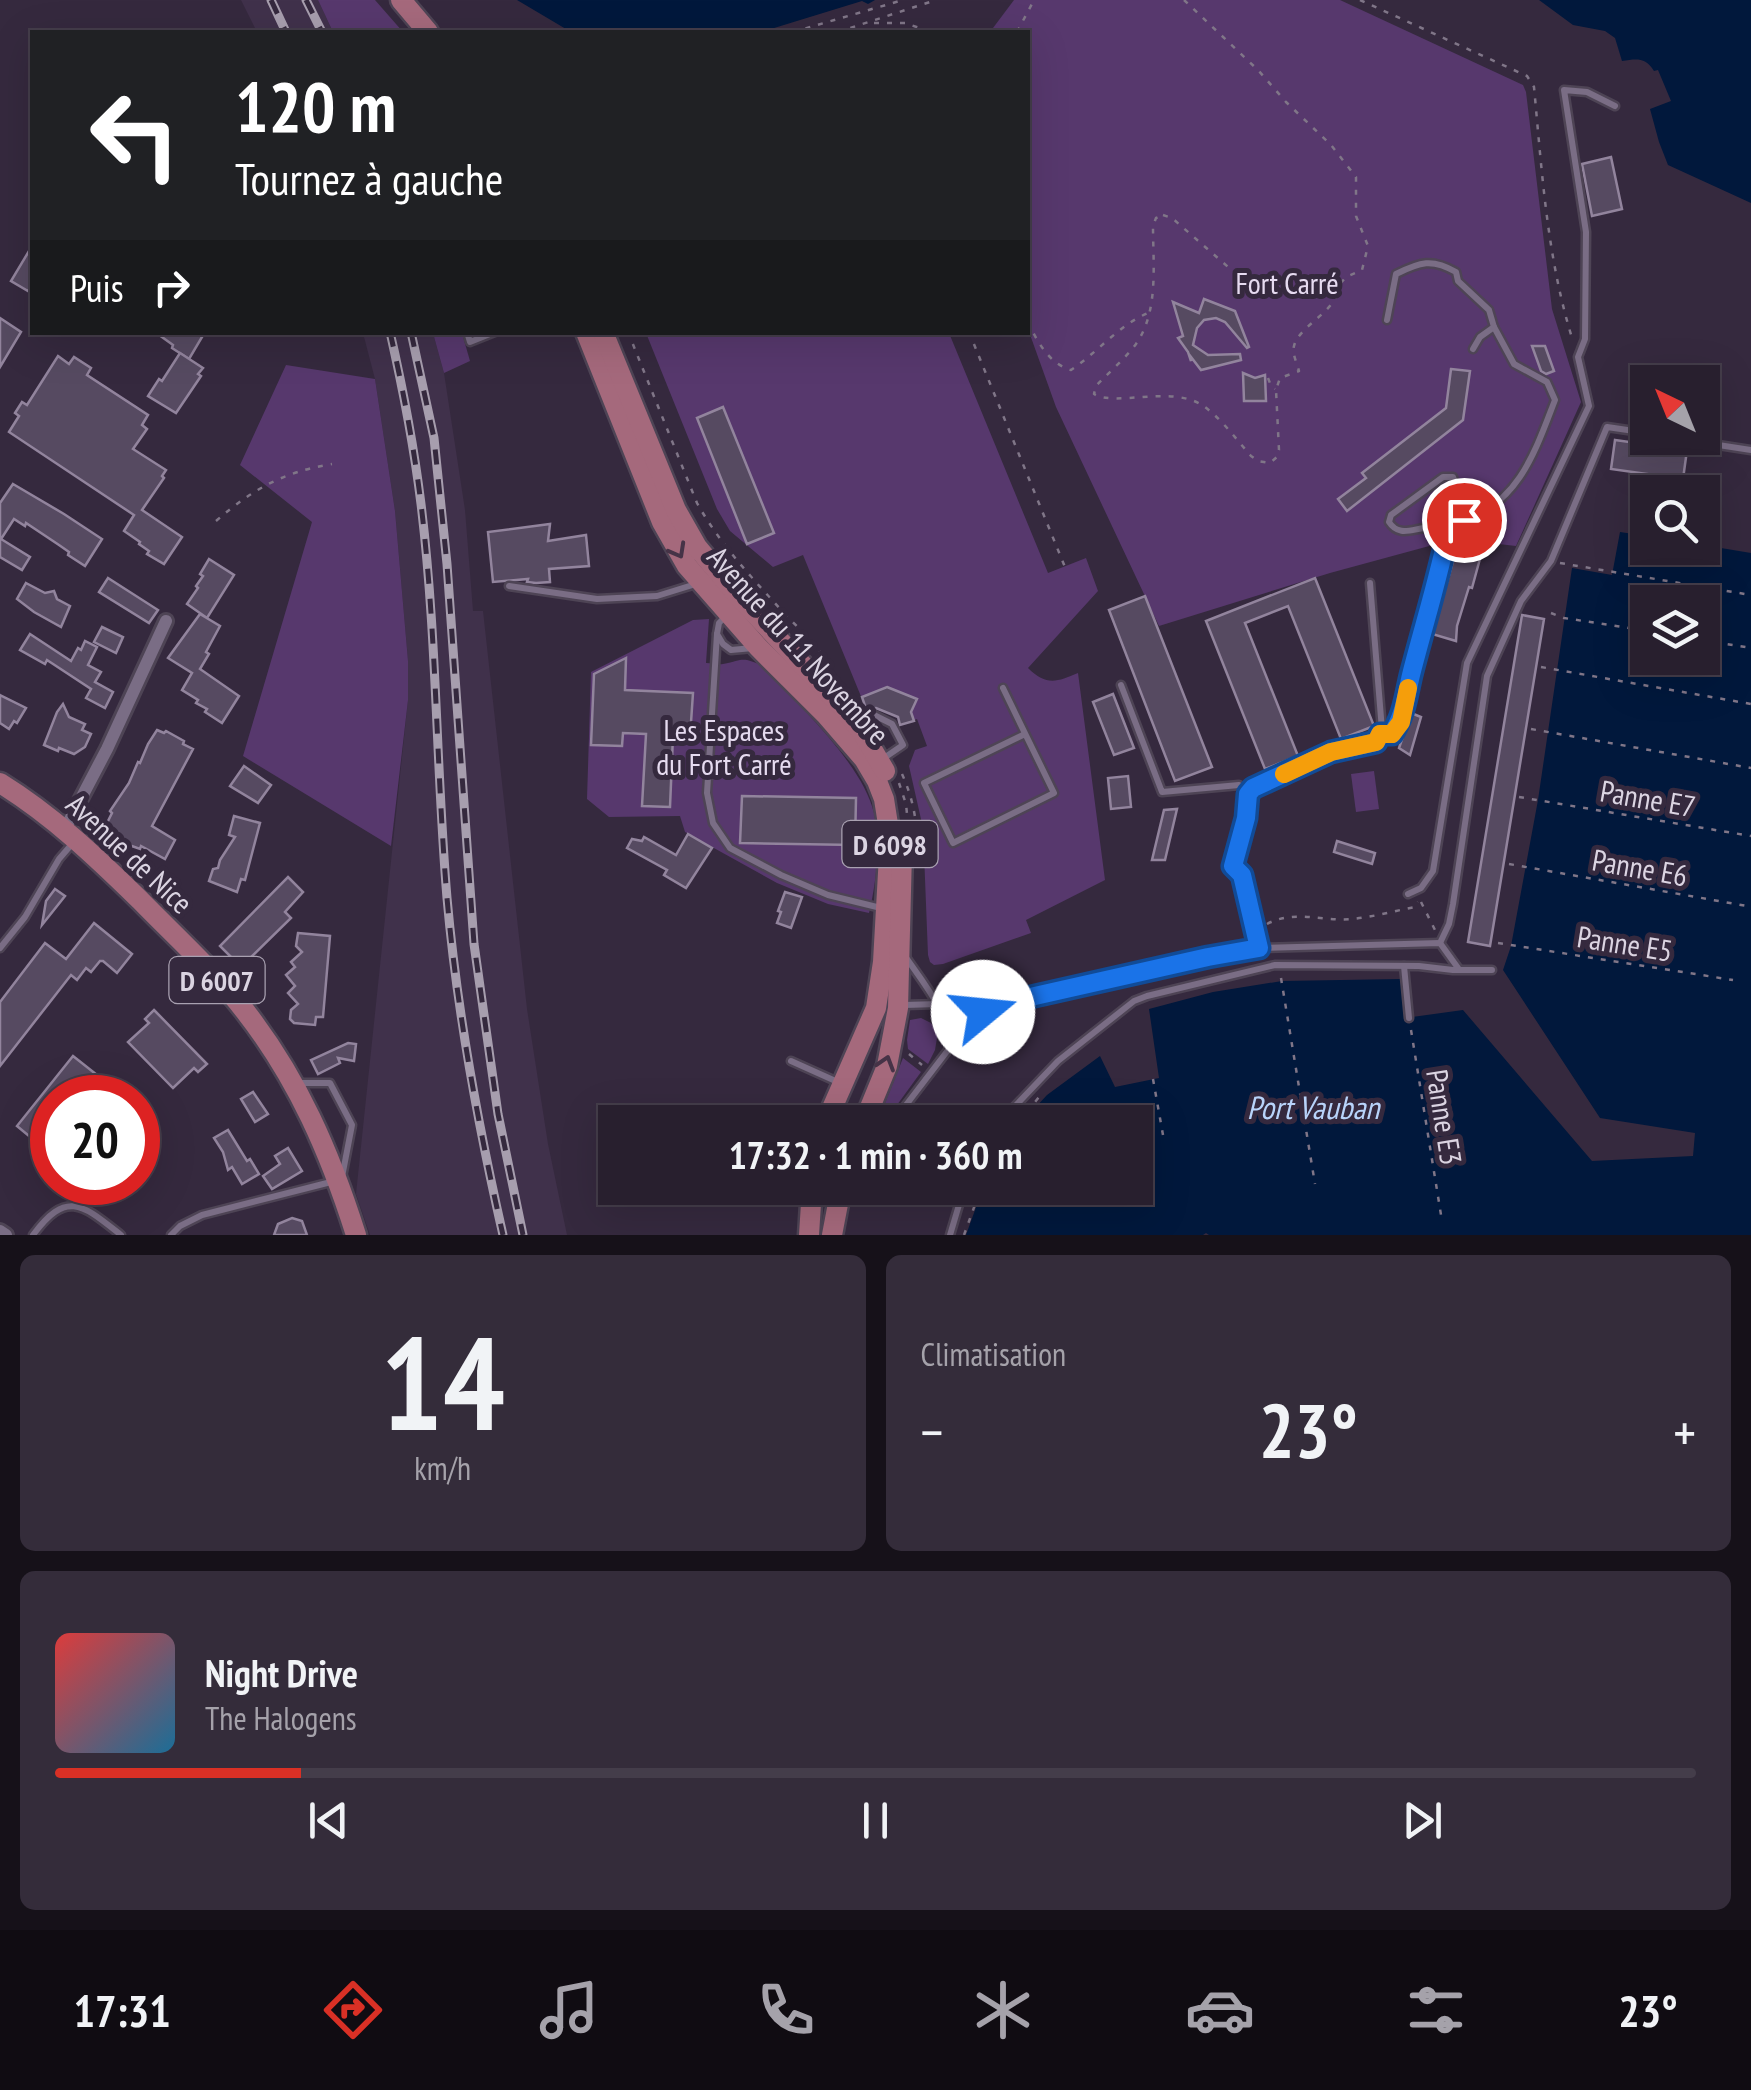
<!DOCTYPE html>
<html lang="fr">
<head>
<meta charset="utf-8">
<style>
  :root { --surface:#281f2e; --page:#342c3a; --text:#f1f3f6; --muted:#a5a2aa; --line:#443d4a; --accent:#d93025 }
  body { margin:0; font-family:"PT Sans Narrow",sans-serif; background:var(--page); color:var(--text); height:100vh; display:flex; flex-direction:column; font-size:38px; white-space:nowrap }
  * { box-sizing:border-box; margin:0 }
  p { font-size:32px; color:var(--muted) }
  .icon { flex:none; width:55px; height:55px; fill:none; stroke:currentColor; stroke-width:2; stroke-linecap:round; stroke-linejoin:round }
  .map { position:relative; height:1235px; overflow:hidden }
  .panel { display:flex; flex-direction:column; gap:20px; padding:20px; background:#161119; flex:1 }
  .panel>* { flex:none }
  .guide { position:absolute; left:30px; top:30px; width:1000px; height:305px; border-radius:0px; box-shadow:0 10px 40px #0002,0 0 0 2px var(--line); background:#202124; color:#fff; overflow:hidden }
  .needle { width:65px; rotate:317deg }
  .tools { position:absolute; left:1630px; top:365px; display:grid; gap:20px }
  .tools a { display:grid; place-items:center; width:90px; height:90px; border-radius:0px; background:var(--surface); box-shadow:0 10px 40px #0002,0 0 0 2px var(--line); font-size:50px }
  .speed { position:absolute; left:30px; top:1075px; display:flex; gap:20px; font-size:50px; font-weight:700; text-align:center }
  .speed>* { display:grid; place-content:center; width:130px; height:130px; border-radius:50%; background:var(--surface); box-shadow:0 10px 40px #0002,0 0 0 2px var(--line); line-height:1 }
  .speed .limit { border:15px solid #d22; background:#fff; color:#111 }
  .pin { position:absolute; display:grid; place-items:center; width:85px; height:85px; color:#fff; margin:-42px; border:5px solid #fff; border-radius:50%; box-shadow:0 2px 10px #0007 }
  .me { position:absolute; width:110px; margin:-55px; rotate:73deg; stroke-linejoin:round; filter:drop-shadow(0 0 8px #0008) }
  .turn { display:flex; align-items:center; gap:35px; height:210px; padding:0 40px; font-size:45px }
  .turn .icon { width:130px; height:130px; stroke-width:2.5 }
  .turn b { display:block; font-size:70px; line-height:85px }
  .then { display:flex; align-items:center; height:95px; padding:0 40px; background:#0003; gap:20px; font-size:38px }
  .big { font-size:75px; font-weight:700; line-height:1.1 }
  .panel .card { flex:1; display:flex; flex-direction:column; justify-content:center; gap:15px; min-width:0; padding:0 35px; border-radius:15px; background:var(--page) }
  .panel .dial { align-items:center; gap:0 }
  .dial b { font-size:130px; line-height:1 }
  .song { display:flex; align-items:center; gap:30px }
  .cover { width:120px; height:120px; border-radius:15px; background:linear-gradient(135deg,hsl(0 70% 55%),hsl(200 70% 35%)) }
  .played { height:10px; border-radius:5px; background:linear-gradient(90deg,var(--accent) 15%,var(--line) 15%) }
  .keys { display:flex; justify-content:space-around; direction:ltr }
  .heat { display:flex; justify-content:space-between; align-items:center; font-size:55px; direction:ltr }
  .panel .tiles { flex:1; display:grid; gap:20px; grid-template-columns:1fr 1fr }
  .card:last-child { grid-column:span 2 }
  .trip { position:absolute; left:598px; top:1105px; width:555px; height:100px; border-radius:0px; background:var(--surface); box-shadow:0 10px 40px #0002,0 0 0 2px var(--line); font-weight:700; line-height:100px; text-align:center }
  .dock { display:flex; height:160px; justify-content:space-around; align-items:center; background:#100c12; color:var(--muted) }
  .dock .icon { width:70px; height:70px }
  .dock .on { color:var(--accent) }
  .dock b { font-size:45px; color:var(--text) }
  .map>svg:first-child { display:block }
</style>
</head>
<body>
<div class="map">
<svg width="1751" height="1235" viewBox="0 0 1751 1235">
  <rect width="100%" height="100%" fill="#35293e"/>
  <g fill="#40314b">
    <polygon points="241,0 318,0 333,32 257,32"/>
    <polygon points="363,333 433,333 444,373 465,510 473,611 483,611 527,1009 548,1144 567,1235 370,1235 356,1194 408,700 408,661 395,511 375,379"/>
  </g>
  <g fill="#57386d">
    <polygon points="318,0 375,0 403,32 333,32"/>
    <polygon points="1014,0 1340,0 1523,85 1526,92 1552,309 1581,402 1516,546 1455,539 1330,573 1159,626 1056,407 1028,329 1028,32 990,32"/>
    <polygon points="433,333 462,333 470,361 444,373"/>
    <path d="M646,333H949L1048,573L1086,558L1098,591L1028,668C1046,686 1057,682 1078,673L1105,880L1026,920L1031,933L943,964L934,965L930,962L928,955L923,828L909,766L915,750L927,746L917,719L900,726L897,717L876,708L867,711L803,555L773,567L730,531L717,509Z"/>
    <polygon points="286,365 375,379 395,511 408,661 408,700 391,846 243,756 312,522 240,465"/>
    <path d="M709,619L706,663C712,663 718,665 723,664C744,660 741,656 763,666C798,705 862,763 874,813C881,842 876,885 869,913L828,904L777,883L685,832L680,816L609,817L587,799L591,672L693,620Z"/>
    <polygon points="1374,771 1379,809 1356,812 1351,774"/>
    <polygon points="921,1018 931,1023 938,1032 935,1050 928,1064 908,1049 907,1040 910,1020"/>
    <polygon points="903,1058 921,1072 897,1105 887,1109 883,1108"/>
  </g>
  <g fill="#01183c" fill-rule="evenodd">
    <polygon points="517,0 875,0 868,4 862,1 761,32 571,32"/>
    <path d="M1539,0H1751V203L1668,165L1659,142L1650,109L1671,101L1658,70L1654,71C1645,57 1637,59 1622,61L1615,38L1605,31L1573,25Z"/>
    <path d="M1620,532L1647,536L1648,548H1702L1703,545L1751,553V1235H1209L1206,1233L1203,1235H966L983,1188H1135V1122H1022L1047,1095L1100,1056L1115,1087L1159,1078L1149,1009L1213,992L1282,981L1401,979L1405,1018L1463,1010L1592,1161L1693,1156L1695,1133L1600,1118L1503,970L1511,946L1538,800L1572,568L1612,575ZM1648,602H1702V658H1648Z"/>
  </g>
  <g fill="#564a61" stroke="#92849d" stroke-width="2.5">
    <polygon points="1611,157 1622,209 1592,216 1582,164"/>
    <polygon points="32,246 32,284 28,291 11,281"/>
    <polygon points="1204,299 1235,311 1249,347 1247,348 1225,322 1216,318 1204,320 1197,328 1193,345 1208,355 1240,354 1241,360 1201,370 1191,357 1191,361 1188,352 1178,338 1183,336 1173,302 1199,313"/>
    <polygon points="0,318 21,332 0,367"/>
    <polygon points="155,332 205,332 189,359 172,348 173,345"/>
    <polygon points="1532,346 1545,346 1554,371 1546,374 1541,371"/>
    <polygon points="180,353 203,368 198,374 201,376 176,413 148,396 159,379 162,381"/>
    <polygon points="58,356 69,364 74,357 91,368 87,375 148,415 142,425 147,429 133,449 166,470 162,476 164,478 142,510 182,537 164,564 147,554 149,551 139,544 140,542 124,531 134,515 9,432 19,416 15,413 22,402 27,405"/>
    <polygon points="1451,369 1470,371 1463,420 1347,511 1338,499 1366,478 1362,473 1446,408"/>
    <polygon points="1243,373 1255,378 1265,375 1266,401 1244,401"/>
    <polygon points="723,407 774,533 747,544 697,418"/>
    <polygon points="1615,440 1687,450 1683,479 1611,469"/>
    <polygon points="13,484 64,514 102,539 85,566 68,555 69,552 59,545 26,523 25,526 14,519 1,539 30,557 22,570 0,557 0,503"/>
    <polygon points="550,524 548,541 586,535 589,566 549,569 550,582 536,583 527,582 528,579 493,582 488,532"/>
    <polygon points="1459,541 1484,544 1472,588 1469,587 1457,626 1456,641 1432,634"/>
    <polygon points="209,559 234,575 207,618 187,604 198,588 196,586 203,576 200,574"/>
    <polygon points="108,578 158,610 149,623 99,592"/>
    <polygon points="1315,578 1374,726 1341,739 1288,606 1245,623 1298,756 1265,769 1206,621"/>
    <polygon points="26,583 45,593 54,591 57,599 70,606 61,627 34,612 17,599"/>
    <polygon points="1145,596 1212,767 1175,781 1109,610"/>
    <polygon points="200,614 220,626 206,652 209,654 200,669 239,696 222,723 205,712 207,709 196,703 198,700 182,690 192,673 168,658"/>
    <polygon points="1522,615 1544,619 1490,946 1468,942"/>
    <polygon points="102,627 123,637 116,653 94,642"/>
    <polygon points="30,634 71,661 78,648 81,650 85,641 97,647 88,665 101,672 95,682 113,692 105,708 86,698 91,689 47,660 45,664 20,650"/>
    <polygon points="626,658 625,690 693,693 690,737 673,736 670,807 642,806 646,734 623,733 622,746 591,745 594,674"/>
    <polygon points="887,687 917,699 911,712 914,721 900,725 898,717 876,708 866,709 862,697"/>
    <polygon points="1113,694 1134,748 1114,755 1093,702"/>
    <polygon points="0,695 26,708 17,723 14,721 9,729 0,723"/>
    <polygon points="63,704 69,717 85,724 82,730 91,734 85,747 74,754 59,748 58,751 44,745 57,712"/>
    <polygon points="1411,713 1421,717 1410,755 1399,748"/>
    <polygon points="157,730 164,733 166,731 184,741 183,744 193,749 152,826 175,840 165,859 141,846 140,849 129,845 110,835 112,833 104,829 112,813 110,811 129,783 138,762 140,763 148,744"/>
    <polygon points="244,766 271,785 258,803 230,786"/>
    <polygon points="1128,776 1131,807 1111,809 1108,778"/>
    <polygon points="742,796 856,798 855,845 740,843"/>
    <polygon points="1177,809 1165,860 1152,860 1164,810"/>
    <polygon points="234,816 260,823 245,880 241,879 237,892 209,881 213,869 218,868 220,860 235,837 229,835"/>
    <polygon points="688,834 712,848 686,888 664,875 667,870 627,848 632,839 642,841 644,837 676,855"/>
    <polygon points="1337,841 1375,853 1372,864 1334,852"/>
    <polygon points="288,877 303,892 285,912 291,918 241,967 220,946"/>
    <polygon points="55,889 65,896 42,925 46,901"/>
    <polygon points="785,892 802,897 791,928 777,923 781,912 778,911"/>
    <polygon points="94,923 132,954 117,973 103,961 100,961 91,972 86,968 77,980 71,975 0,1066 0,1002 45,943 66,959"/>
    <polygon points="298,933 330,936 323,1017 316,1017 315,1025 294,1023 290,1019 291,1010 298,1004 288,993 295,986 286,975 295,967 291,962 302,952 296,946"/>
    <polygon points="154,1010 207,1064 198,1072 194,1068 173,1088 128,1042 149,1023 145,1019"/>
    <polygon points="348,1043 356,1044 354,1061 338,1058 340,1063 318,1074 311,1060"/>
    <polygon points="73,1056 97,1075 79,1098 52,1098 52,1131 41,1146 17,1126"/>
    <polygon points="253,1092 268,1114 255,1122 241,1099"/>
    <polygon points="228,1130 247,1161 250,1159 259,1174 242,1184 232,1167 228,1170 223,1152 214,1138"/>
    <polygon points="138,1131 159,1150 138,1173"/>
    <polygon points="288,1148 302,1171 272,1189 263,1176 280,1164 275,1156"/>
    <polygon points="292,1218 302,1221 307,1235 274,1235 278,1224"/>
  </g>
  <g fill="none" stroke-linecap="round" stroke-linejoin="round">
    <defs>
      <g id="lane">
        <path d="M1387,320L1396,274C1420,262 1432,258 1456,272L1458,281L1489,310L1494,327L1480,337L1473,349"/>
        <polyline points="467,332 470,342 495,332"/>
        <polyline points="1673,438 1751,450"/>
        <polyline points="509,586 597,599 657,596 699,583"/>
        <polyline points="728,614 719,623 717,634 723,644 731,650 753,648"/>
        <polyline points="717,634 707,793 713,823 730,848 781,875 828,895 881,908"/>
        <polyline points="1121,685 1162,792 1239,785 1248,794"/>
        <polyline points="1003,688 1054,793 953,843 924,783 1025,734"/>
        <polyline points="857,723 872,714 892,724 903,745 884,758"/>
        <path d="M1380,735L1392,734C1395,730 1399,726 1401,721C1407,708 1407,690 1411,675C1420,640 1465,503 1453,477H1443L1391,515L1389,522C1398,536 1410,530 1424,528C1437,525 1451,523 1463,520C1519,504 1536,449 1555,400L1547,382L1514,364L1494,327"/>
        <polyline points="1408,894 1421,888 1433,871 1467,663 1589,406 1578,357 1585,339 1586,232 1564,90 1587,92 1615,106"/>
        <polyline points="1440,943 1449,924 1453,904 1487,676 1521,601 1551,561 1607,427 1648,433"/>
        <polyline points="0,948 25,917 59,859 72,844"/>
        <polyline points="1259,948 1242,875 1233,866 1246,818 1248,794 1253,789 1331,752 1376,742 1382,730 1370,583"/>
        <path d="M907,959C925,985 948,1012 949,1045"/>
        <polyline points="1404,966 1409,1018"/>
        <polyline points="904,1005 1008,1002 1208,957 1259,948 1440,943 1458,968"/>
        <polyline points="791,1061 840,1083"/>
        <polyline points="297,1083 330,1083 352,1125 342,1177"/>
        <polyline points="873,1117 900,1114"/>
        <polyline points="893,1122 968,1024 983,1012 1002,1004"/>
        <polyline points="1000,1122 1058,1061 1134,1001 1147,996 1275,965 1419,966 1453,970 1492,970"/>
        <path d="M33,1235C67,1189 83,1205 121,1235"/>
        <polyline points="171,1235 180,1226 202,1215 331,1182"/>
        <polyline points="950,1235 964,1188"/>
      </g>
      <g id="street">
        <polyline points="65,829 107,749 166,621"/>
        <polyline points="0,1231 6,1235"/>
      </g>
      <g id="primary">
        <polyline points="401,0 428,32"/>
        <polyline points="586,332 662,522 687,566 758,647 826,715 864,759 877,781 884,799 890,837 883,962 876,1008 826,1122"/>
        <polyline points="603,332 676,510 697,547 739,597 844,709 862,732 885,771"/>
        <path d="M0,783C52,815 96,857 140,900C175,936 214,971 245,1011C298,1079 330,1153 356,1235"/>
        <polyline points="864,1122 887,1066 898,1008 902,852"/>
        <polyline points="809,1235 812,1188"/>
        <polyline points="832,1235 841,1188"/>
      </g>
    </defs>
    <use href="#lane" stroke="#4e4455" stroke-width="11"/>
    <use href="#street" stroke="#4e4455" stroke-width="18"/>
    <use href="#primary" stroke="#4e4455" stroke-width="25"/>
    <g stroke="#807688" stroke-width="2.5" stroke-dasharray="5 8" stroke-linecap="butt">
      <polyline points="1184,0 1258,70 1286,102 1331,145 1356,177 1356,216 1368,246 1362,270 1346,277 1339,285"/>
      <path d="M1360,0L1527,76L1534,87C1542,172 1547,259 1573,341"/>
      <polyline points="874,23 905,23 931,32"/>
      <polyline points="793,32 903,0"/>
      <polyline points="838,32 936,0"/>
      <polyline points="1017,32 1034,0"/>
      <path d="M1163,215L1172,218L1235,273L1248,276L1331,281L1339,285C1338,312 1299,325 1294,346C1292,354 1297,363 1299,371L1280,378L1276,390L1279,450L1277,457L1270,463L1258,461L1251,456C1236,439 1220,417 1202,405C1170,385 1115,407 1094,394L1096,386C1109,372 1125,359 1136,344C1159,311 1153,264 1153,226L1156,218Z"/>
      <path d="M1028,322C1037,341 1049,364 1071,370C1098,352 1119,325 1148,313"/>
      <path d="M628,332L697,503C720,544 751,577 783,612C798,628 818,645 828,665"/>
      <polyline points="969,332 1067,572"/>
      <polyline points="1268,378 1271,386 1275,389"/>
      <path d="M216,521C253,489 283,472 332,464"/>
      <polyline points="1560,563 1751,595"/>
      <polyline points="1551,613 1564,618 1648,631"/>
      <polyline points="1702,640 1751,648"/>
      <polyline points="1541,667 1751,704"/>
      <polyline points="1531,729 1751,768"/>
      <path d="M902,774C912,796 917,819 917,843"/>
      <polyline points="899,783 906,804 909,834"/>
      <polyline points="1519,797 1751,836"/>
      <polyline points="1509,864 1747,906"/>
      <polyline points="1421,902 1435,930"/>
      <path d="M1267,924C1295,909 1322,922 1352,919C1373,917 1394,911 1415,907L1418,902"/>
      <polyline points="1498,943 1733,980"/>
      <polyline points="1281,978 1315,1184"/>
      <polyline points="1411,1030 1442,1221"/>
      <polyline points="909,1054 922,1065"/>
      <polyline points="1153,1079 1163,1135"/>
      <polyline points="1019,1122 1039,1097"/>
      <polyline points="964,1235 981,1188"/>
    </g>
    <use href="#lane" stroke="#7a6d85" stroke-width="6"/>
    <use href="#street" stroke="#7a6d85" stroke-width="12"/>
    <use href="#primary" stroke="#a5697c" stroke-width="20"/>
    <defs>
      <g id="rail">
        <polyline points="271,0 286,32"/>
        <polyline points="306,0 322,32"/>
        <path d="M390,332C403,389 414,447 421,504C437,635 436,767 447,898C457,1011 478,1125 503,1235"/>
        <polyline points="411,332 434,438 447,564 474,944 498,1114 523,1235"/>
      </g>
    </defs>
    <use href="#rail" stroke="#a79eae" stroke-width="9"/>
    <use href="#rail" stroke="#35293e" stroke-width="5" stroke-dasharray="15" stroke-linecap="butt"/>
  </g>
  <defs><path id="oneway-chevron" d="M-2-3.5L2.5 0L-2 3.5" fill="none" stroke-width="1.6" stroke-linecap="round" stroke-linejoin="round" transform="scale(2.5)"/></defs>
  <g stroke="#463347">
    <use href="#oneway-chevron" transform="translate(678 551) rotate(61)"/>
    <use href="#oneway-chevron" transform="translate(886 1063) rotate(-73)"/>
  </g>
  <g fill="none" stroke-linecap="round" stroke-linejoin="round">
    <defs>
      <path id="route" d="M983,1012L1008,1002L1208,957L1259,948L1242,875L1233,866L1246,818L1248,794L1253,788L1331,752L1376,742L1380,734H1392C1404,716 1406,696 1411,675C1424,624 1440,574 1450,522L1464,520"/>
    </defs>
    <use href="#route" stroke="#114b97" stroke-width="25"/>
    <use href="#route" stroke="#1a73e8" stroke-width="18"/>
    <polyline stroke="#f59e0b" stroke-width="18" points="1284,774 1331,752 1376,742 1380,734 1392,734 1401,722 1408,688"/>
  </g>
  <g text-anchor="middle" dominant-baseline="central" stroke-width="10" stroke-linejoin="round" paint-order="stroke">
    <g fill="#35293e" stroke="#a9a1b1" stroke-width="2.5">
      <rect x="842.5" y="821" width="95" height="46" rx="8"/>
      <rect x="169.5" y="957" width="95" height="46" rx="8"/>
    </g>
    <g font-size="28" font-weight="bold" fill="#dbd4e2">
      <text x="890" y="844">D 6098</text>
      <text x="217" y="980">D 6007</text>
    </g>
    <g font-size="30" fill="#e6dbf0" stroke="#35293e">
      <text x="1287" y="282">Fort Carré</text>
      <text x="724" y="729">Les Espaces<tspan x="724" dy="34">du Fort Carré</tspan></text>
    </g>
    <g font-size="30" fill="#dbd4e2" stroke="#35293e">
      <text transform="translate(799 645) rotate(48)">Avenue du 11 Novembre</text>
      <text transform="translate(1648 798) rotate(10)">Panne E7</text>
      <text transform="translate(130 853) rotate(43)">Avenue de Nice</text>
      <text transform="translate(1640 867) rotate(10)">Panne E6</text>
      <text transform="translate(1625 943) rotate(9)">Panne E5</text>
      <text transform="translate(1445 1117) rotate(81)">Panne E3</text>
    </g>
    <g font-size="32" font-style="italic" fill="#b8d3fa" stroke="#35293e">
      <text x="1313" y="1107">Port Vauban</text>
    </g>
  </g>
</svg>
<div class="tools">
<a><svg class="needle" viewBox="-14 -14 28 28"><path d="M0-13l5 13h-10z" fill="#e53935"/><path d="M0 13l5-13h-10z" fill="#a5a2aa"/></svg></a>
<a><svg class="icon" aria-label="search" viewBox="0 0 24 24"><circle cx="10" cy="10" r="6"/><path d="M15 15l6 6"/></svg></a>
<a><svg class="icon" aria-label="layers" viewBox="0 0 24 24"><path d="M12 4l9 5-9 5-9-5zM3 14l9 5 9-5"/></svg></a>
</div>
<div class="speed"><div class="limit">20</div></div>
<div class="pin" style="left:1464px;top:520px;background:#d93025"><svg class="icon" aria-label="arrive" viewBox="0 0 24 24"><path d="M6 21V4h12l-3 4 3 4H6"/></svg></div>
<svg class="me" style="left:983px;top:1012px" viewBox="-20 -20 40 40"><circle r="19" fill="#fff"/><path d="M0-13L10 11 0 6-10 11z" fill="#1a73e8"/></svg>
<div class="trip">17:32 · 1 min · 360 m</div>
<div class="guide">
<div class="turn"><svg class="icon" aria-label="left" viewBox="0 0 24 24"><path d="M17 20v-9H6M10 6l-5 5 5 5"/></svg><div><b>120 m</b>Tournez à gauche</div></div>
<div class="then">Puis<svg class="icon" aria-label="right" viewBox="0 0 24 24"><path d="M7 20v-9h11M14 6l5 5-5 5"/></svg></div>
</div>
</div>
<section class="panel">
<div class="tiles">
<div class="card dial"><b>14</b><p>km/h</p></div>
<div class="card"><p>Climatisation</p>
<div class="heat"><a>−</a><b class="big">23°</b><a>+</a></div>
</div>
<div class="card">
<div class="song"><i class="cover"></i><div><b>Night Drive</b><p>The Halogens</p></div></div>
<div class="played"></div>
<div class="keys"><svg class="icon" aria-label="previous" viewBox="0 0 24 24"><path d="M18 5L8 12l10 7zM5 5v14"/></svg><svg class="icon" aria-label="pause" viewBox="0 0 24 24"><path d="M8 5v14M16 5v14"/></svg><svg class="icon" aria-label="next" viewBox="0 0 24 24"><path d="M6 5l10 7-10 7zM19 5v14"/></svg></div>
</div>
</div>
</section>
<nav class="dock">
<b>17:31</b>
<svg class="icon on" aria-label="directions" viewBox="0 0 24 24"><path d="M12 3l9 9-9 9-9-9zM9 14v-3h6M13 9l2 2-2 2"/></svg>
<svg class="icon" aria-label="music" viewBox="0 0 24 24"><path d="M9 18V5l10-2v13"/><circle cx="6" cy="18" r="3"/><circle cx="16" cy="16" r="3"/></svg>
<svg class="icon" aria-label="phone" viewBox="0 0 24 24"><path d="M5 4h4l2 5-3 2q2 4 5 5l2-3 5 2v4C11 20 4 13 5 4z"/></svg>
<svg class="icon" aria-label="climate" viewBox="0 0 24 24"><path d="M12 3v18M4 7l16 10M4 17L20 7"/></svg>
<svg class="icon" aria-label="car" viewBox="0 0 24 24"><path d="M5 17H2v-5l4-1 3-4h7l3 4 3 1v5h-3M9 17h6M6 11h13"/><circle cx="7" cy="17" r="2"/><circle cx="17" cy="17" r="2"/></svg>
<svg class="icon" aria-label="filters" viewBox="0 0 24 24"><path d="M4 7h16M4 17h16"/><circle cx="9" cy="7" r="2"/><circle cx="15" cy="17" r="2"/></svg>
<b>23°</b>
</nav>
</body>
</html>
